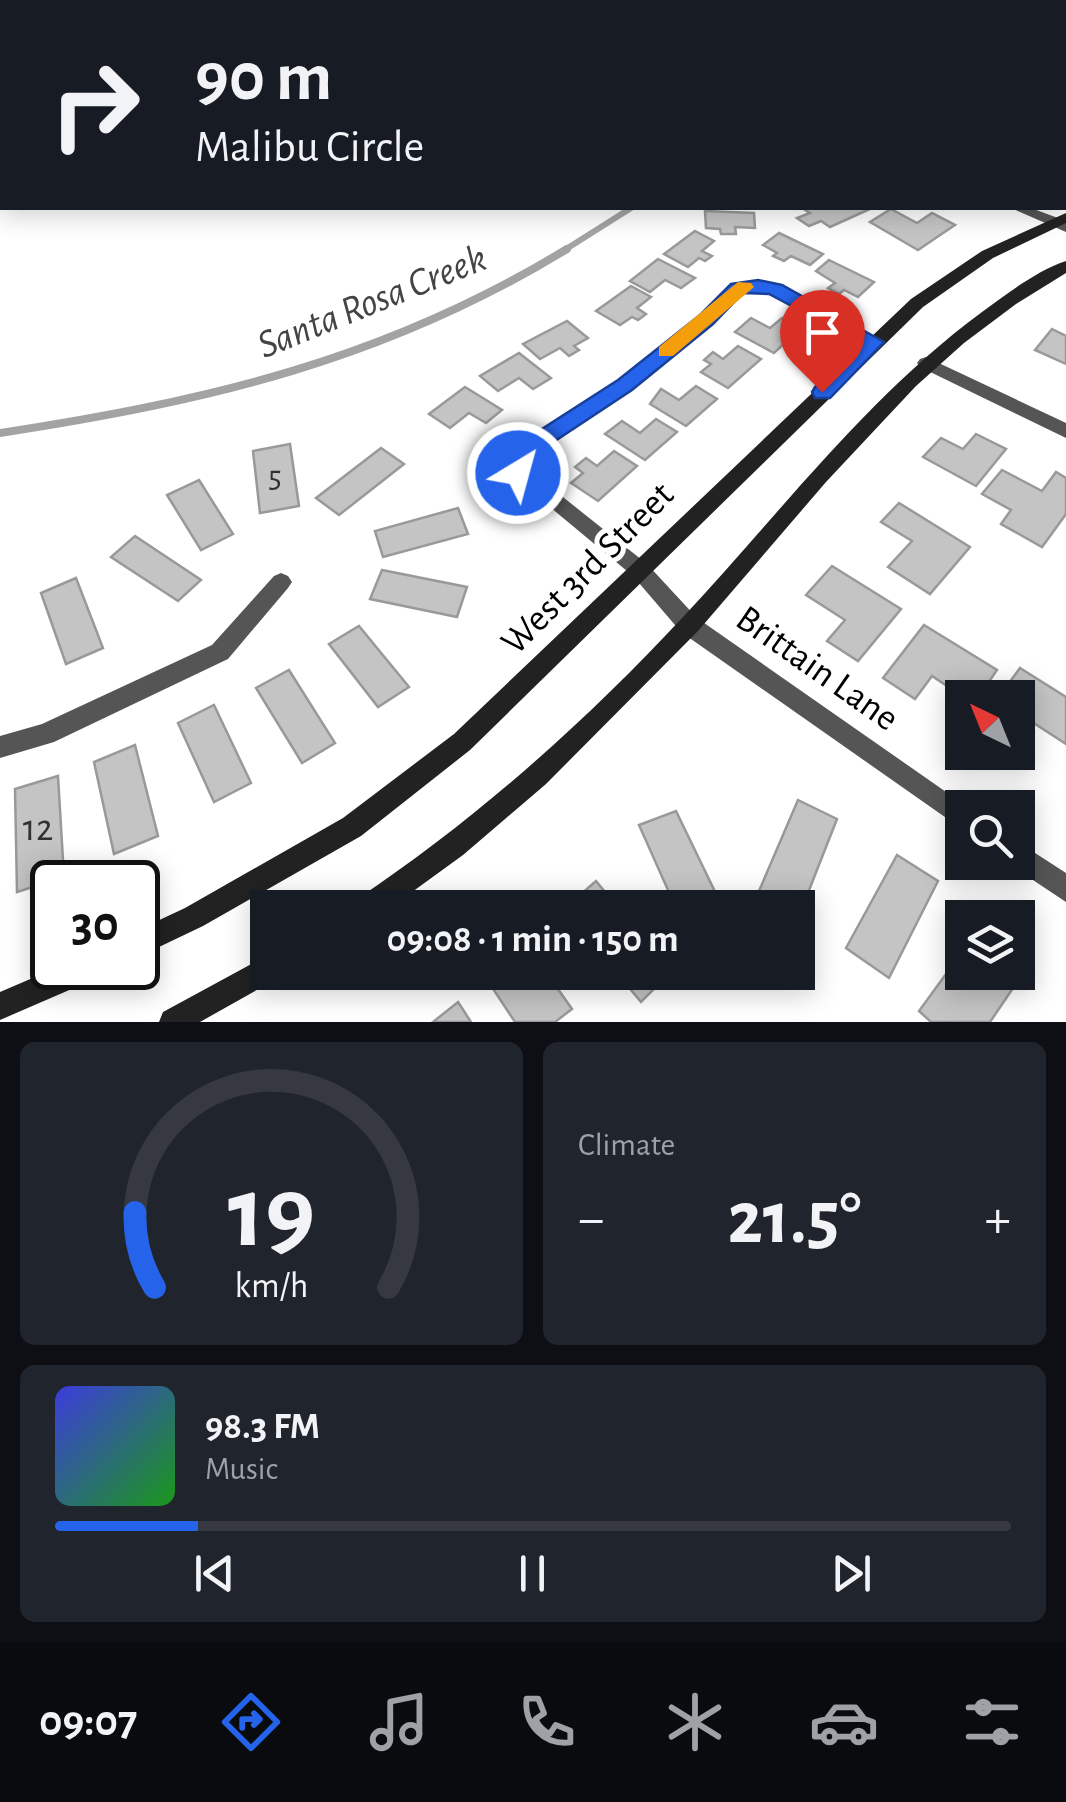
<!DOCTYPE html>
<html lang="en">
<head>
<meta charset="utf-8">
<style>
  :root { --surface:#171b24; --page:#20242c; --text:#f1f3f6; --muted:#9ea1a6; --line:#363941; --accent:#2563eb }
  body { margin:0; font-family:"Alegreya Sans",sans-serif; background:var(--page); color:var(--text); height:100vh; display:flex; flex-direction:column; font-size:38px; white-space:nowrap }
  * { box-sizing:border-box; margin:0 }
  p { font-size:32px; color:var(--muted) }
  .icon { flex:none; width:55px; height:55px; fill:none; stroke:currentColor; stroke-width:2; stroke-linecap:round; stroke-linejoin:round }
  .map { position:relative; height:1022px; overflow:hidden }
  .sheet { display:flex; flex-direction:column; gap:20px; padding:20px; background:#0d0f14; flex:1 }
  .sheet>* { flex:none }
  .guide { position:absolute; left:0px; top:0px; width:1068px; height:210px; box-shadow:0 5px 25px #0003; background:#171b24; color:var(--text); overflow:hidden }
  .needle { width:65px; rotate:317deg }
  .tools { position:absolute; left:945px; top:680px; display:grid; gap:20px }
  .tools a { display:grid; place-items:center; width:90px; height:90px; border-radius:0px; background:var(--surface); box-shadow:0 5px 25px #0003; font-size:50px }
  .speed { position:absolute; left:30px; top:860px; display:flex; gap:20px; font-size:50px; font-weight:700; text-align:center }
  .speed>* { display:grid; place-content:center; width:130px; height:130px; border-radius:50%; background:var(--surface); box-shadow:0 5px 25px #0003; line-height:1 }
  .speed .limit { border:5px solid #111; border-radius:15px; background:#fff; color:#111 }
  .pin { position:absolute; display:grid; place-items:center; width:85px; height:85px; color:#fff; margin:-102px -42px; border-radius:50% 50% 50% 0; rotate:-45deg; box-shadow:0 0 10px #0007 }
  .pin .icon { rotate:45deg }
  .me { position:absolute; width:110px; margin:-55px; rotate:37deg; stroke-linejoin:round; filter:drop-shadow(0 0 8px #0008) }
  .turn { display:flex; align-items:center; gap:35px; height:210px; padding:0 30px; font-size:45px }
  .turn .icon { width:130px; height:130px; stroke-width:2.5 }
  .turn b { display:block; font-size:70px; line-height:85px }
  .big { font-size:75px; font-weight:700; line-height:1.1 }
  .sheet .tile { flex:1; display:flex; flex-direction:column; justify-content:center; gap:15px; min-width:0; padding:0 35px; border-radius:15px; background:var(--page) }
  .sheet .dial { align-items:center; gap:0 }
  .dial svg { height:260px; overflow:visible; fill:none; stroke:var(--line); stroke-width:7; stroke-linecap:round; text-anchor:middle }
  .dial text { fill:var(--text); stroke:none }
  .song { display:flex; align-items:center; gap:30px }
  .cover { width:120px; height:120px; border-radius:15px; background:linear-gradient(135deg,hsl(240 70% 55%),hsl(120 70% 35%)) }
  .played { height:10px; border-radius:5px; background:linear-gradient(90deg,var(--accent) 15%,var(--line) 15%) }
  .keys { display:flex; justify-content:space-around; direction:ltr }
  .heat { display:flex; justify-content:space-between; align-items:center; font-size:55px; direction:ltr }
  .sheet .tiles { flex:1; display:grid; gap:20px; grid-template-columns:1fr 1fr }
  .tile:last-child { grid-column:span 2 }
  .trip { position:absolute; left:250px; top:890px; width:565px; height:100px; border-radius:0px; background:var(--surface); box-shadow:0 5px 25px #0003; font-weight:700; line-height:100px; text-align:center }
  .dock { display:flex; height:160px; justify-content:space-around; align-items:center; background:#090b0e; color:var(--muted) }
  .dock .icon { width:70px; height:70px }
  .dock .on { color:var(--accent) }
  .dock b { font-size:45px; color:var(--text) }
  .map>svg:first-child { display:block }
</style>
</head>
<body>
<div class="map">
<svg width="1066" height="1022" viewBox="0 0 1066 1022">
  <rect width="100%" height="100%" fill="#fff"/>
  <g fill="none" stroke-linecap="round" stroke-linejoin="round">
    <polyline stroke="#a3a3a3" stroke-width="6" points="563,251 631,208"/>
    <path stroke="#a3a3a3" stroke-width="8" d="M0,433C208,401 385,360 567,249"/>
  </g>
  <g fill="#c4c4c4" stroke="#999" stroke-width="2.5">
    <polygon points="802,208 872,208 830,227 821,221 809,226 797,218 810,213"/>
    <polygon points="891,209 917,223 932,213 955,225 918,250 870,222"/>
    <polygon points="705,211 754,213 755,228 735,227 736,234 721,234 720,229 706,228"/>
    <polygon points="695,231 714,241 702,251 712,256 705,261 699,258 688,267 664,254"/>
    <polygon points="779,233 823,254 810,265 791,256 784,261 773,256 777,253 763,245"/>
    <polygon points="658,259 695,278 681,288 665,280 650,292 630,281"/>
    <polygon points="829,260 874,282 858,297 844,290 839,294 828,288 835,283 816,271"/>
    <polygon points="631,286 651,297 637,308 646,314 638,320 632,317 620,325 596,311"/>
    <polygon points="751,318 770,328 782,318 799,330 774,353 735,332"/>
    <polygon points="567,321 588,338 574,346 579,350 569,356 560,348 540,359 523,344"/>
    <polygon points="1052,329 1066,336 1066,364 1035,350"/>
    <polygon points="738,346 761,359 728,388 701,372 711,364 704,360 713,352 723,359"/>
    <polygon points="519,353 551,378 533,389 519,378 498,391 480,376"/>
    <polygon points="696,386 717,399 686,426 650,404 661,389 679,400"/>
    <polygon points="465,387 502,410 486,423 469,413 450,428 429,414"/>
    <polygon points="656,419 677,432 645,460 605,434 622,421 640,433"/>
    <polygon points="976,434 1006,449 976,486 923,457 941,438 963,449"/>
    <polygon points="290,444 299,506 260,513 253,451"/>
    <polygon points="381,448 404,464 339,515 316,498"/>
    <polygon points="614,451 637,466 598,501 571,483 583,473 575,467 586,458 597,466"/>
    <polygon points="1002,470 1042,491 1056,472 1066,478 1066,514 1042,547 1001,524 1011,510 982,494"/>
    <polygon points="199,480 233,534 201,550 167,495"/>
    <polygon points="899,503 970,547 930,594 888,567 912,541 881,522"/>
    <polygon points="458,508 468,534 383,557 375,531"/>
    <polygon points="135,536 201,580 178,601 111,557"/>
    <polygon points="832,566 901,609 858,661 827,641 845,620 806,595"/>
    <polygon points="382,570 467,587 457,617 370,599"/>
    <polygon points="76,578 103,648 66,664 41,593"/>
    <polygon points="924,625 997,670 978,698 965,698 932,676 915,699 883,678"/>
    <polygon points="359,626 409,687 378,707 329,644"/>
    <polygon points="1020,668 1066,697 1066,744 1032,722 1018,744 1018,698 998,698"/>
    <polygon points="289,670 335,743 302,763 256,688"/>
    <polygon points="214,705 251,783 214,802 178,723"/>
    <polygon points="135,745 158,836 114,854 94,762"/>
    <polygon points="58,776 64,877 17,892 15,789"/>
    <polygon points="798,800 837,819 800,913 798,908 759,891"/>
    <polygon points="676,811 719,900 701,908 676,908 639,825"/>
    <polygon points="897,855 938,881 889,978 846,948"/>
    <polygon points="596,881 618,908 565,908"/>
    <polygon points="962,952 962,972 1018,972 1018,957 1028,966 990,1022 931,1022 919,1011"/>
    <polygon points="482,972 546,972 572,1009 555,1022 515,1022"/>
    <polygon points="616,972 671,972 641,1002"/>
    <polygon points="458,1002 471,1022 433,1022"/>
  </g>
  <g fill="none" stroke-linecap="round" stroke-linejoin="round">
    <g fill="#555" fill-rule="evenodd">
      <polygon points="239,0 253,0 249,2 238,2"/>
      <polygon points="2,85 2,91 0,92 0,86"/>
    </g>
    <g fill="#555" fill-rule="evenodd">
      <polygon points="885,0 897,0 898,2 886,2"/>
      <rect x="1065" y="22" width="1" height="8"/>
      <polygon points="1011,208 1031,208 1066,221 1066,232"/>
      <path d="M758,281L781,285L884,342L875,348L869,346L771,294L743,293C692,342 637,386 578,424C560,436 533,447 529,470L647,564L697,618L969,808H962V829L681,632L633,576L509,473L515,451L531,436L619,381L700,315L732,284Z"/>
      <polygon points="926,357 1066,423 1066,438 920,367 917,363 920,359"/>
      <polygon points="281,573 288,576 292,582 288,588 228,659 54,742 0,758 0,736 42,724 212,645 274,576"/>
      <polygon points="1018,842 1066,873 1066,902 1009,864 1018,862"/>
    </g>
    <g fill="#222" fill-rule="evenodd">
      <polygon points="1066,213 1066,223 993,258 923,307 470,750 361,836 203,926 138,957 138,930 185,908 343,818 454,734 911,299 982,251"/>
      <path d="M1066,261V273L1016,304L964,343L916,386L826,482L698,631L546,784L463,855L390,908H353L357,899C478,818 585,722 684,616C781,512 867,397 982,312C1007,294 1036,271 1066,261Z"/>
      <polygon points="268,955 268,972 280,972 278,978 200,1022 159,1022 163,1012"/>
      <polygon points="56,968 101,968 97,978 0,1020 0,992"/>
    </g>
  </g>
  <polygon fill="#2563eb" stroke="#184099" stroke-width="2.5" points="758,280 782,285 884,342 830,398 815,398 812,392 815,387 861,343 769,294 743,293 713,324 632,390 546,447 533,460 526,479 511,479 507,473 515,451 531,436 618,380 700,315 731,284"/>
  <polygon fill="#f59e0b" points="738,282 751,283 754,287 673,356 659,356 659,347"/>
  <g text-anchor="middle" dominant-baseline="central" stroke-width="10" stroke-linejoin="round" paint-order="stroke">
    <g font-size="32" fill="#313131">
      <text x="275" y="477">5</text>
    </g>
    <g font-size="38" fill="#000" stroke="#fff">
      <text transform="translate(588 569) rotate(-45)">West 3rd Street</text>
      <text transform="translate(817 669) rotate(35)">Brittain Lane</text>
    </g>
    <g font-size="38" fill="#313131">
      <text x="38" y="829">12</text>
    </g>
    <g font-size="40" font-style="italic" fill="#444" stroke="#fff">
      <text transform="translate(372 302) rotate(-22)">Santa Rosa Creek</text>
    </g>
  </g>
</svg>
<div class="tools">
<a><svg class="needle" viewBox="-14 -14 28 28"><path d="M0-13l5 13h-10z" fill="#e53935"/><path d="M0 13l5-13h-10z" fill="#9ea1a6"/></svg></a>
<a><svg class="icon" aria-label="search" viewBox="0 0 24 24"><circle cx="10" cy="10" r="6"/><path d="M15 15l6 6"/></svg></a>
<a><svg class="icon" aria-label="layers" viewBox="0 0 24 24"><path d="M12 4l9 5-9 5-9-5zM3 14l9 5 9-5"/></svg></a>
</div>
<div class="speed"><div class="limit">30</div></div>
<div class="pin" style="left:822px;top:392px;background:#d93025"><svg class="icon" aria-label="arrive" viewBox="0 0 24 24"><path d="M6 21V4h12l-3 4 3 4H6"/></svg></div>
<svg class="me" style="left:518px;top:473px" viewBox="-20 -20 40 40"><circle r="17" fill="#2563eb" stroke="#fff" stroke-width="3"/><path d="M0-11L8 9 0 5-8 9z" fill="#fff"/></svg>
<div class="trip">09:08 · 1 min · 150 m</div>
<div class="guide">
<div class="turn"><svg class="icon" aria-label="right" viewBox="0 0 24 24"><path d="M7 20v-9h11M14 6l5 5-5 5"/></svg><div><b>90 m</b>Malibu Circle</div></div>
</div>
</div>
<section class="sheet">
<div class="tiles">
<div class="tile dial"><svg viewBox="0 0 100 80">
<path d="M14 69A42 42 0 1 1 86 69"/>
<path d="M14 69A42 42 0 0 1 8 46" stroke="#2563eb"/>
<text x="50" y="56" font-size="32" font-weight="700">19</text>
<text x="50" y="72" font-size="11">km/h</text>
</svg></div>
<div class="tile"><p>Climate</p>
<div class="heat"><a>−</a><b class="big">21.5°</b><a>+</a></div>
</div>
<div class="tile">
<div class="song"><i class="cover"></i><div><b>98.3 FM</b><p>Music</p></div></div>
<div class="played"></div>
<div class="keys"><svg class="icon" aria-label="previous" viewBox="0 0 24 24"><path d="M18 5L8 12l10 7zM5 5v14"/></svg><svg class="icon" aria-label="pause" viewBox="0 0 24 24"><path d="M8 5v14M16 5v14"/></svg><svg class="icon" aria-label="next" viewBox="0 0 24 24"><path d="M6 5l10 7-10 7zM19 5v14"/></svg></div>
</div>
</div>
</section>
<nav class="dock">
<b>09:07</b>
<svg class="icon on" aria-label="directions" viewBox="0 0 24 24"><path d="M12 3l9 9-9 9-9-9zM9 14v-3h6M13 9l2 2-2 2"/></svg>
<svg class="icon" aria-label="music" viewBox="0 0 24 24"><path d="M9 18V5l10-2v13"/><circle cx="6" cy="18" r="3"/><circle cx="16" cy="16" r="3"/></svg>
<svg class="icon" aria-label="phone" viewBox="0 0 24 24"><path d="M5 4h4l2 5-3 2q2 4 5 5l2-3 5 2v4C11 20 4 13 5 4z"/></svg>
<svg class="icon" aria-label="climate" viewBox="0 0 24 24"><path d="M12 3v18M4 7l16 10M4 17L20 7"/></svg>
<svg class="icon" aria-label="car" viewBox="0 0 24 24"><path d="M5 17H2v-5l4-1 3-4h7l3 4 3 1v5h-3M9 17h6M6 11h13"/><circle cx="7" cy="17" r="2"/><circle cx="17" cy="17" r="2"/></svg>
<svg class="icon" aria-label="filters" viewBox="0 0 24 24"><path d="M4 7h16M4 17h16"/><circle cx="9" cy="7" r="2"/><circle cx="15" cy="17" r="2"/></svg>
</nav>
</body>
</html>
